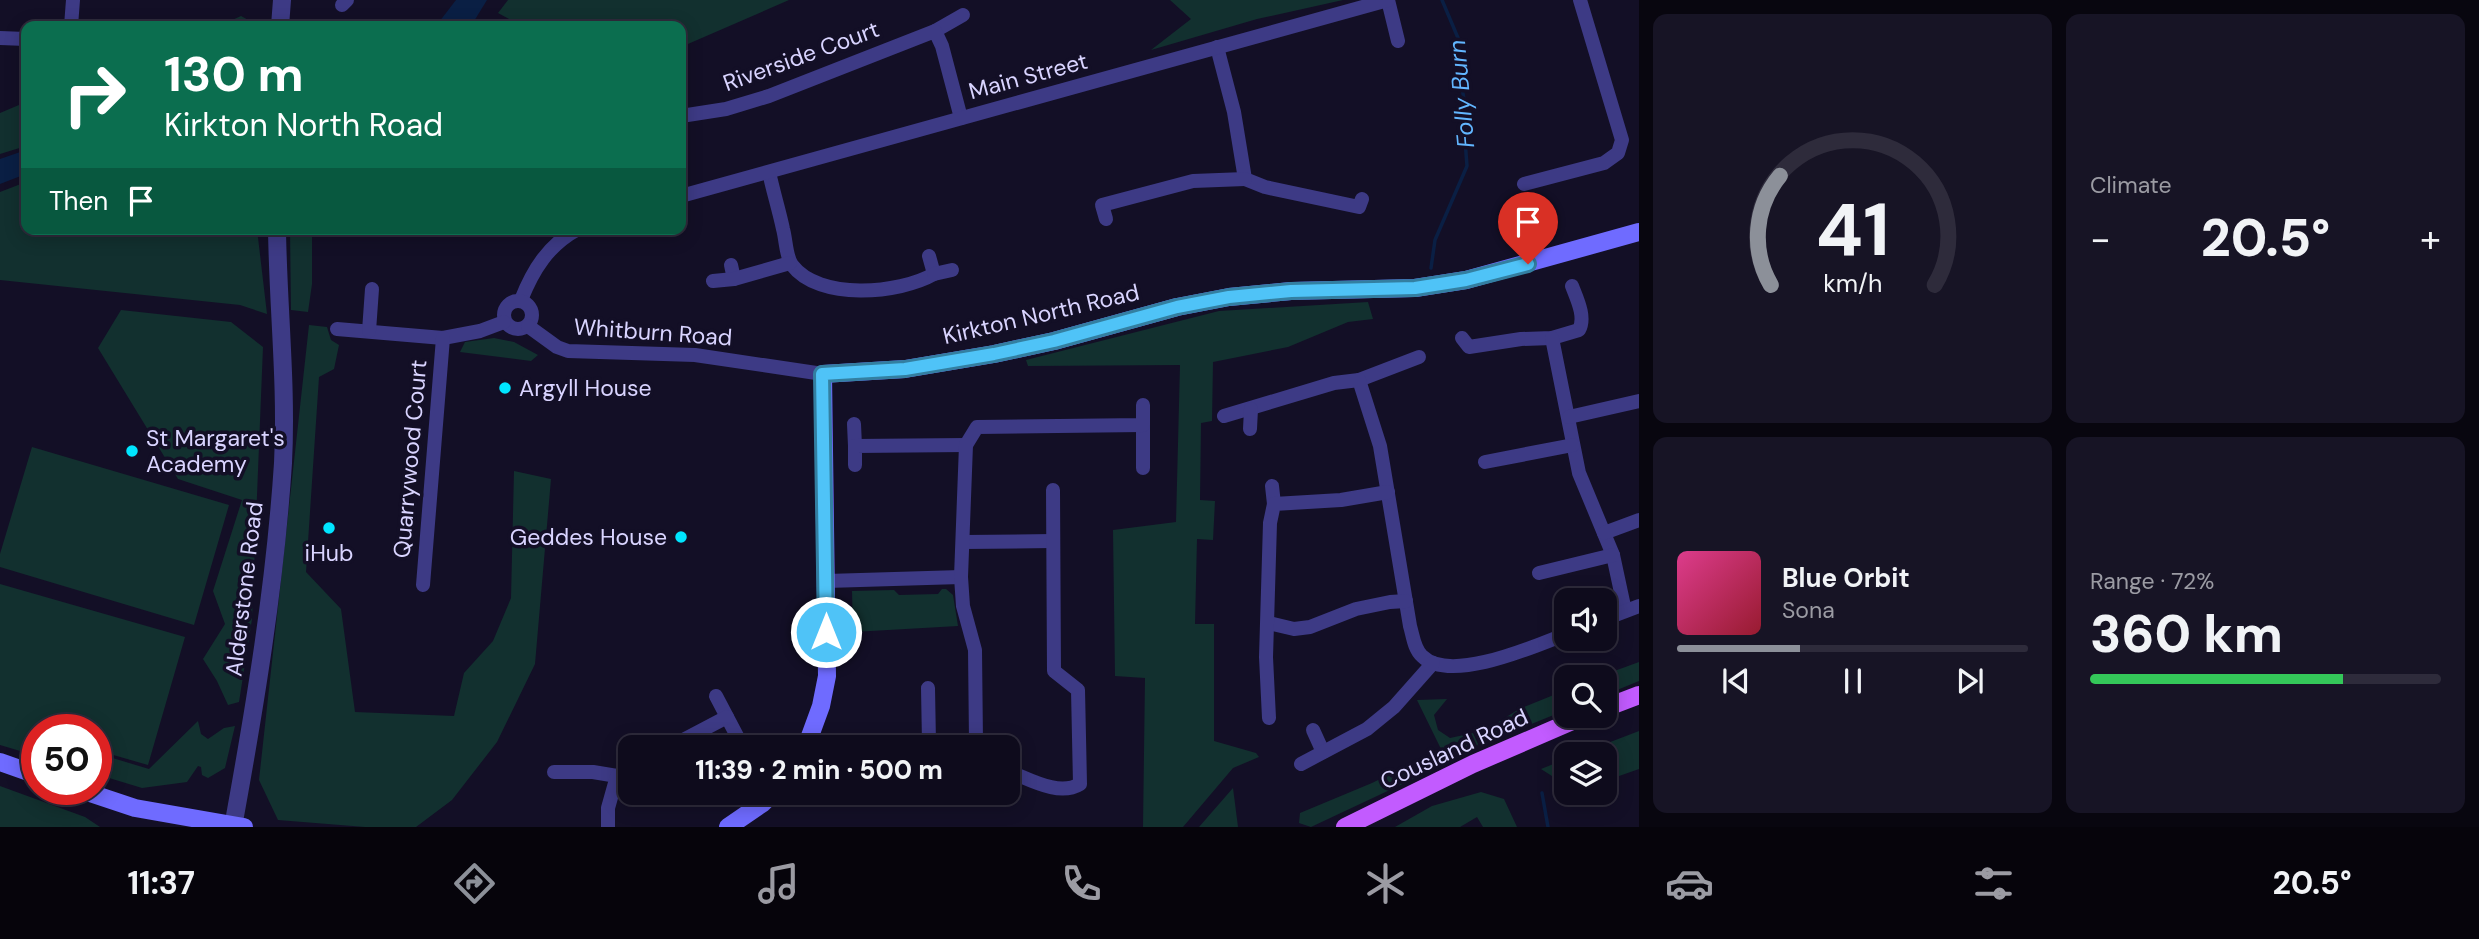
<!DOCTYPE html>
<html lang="en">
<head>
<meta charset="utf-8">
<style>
  :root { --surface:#0e0b1c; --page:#171425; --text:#f1f3f6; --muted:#9b9ba3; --line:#2e2b3b; --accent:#8c9099 }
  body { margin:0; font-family:"DM Sans",sans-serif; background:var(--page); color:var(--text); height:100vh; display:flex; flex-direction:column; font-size:26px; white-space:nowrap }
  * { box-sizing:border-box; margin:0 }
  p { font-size:23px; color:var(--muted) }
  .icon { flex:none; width:38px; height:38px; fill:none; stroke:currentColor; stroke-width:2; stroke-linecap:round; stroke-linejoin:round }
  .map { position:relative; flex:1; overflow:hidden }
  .panel { display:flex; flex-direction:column; gap:14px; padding:14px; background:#08060f; width:840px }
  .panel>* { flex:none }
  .top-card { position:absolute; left:21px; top:21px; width:665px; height:214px; border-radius:14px; box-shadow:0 4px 18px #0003,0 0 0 2px var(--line); background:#0b6e4f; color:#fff; overflow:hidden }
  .tools { position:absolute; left:1554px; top:588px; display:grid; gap:14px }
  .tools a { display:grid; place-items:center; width:63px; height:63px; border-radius:14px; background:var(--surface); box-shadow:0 4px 18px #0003,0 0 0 2px var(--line); font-size:35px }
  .speed { position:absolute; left:21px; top:714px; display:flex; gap:14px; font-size:35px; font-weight:700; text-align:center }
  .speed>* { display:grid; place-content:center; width:91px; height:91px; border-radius:50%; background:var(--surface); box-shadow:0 4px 18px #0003,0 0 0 2px var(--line); line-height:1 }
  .speed .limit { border:10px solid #d22; background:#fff; color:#111 }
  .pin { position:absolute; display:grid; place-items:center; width:60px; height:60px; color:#fff; margin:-72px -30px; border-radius:50% 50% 50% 0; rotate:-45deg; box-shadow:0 0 7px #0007 }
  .pin .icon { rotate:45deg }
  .me { position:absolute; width:77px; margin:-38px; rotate:0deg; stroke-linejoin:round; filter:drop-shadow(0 0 5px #0008) }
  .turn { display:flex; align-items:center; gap:24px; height:147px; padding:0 28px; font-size:32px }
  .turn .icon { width:91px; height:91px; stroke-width:2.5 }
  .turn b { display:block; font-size:49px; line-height:60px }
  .then { display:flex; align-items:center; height:66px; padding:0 28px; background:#0003; gap:14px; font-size:26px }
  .big { font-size:52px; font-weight:800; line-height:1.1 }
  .panel .widget { flex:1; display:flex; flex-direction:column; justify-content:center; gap:10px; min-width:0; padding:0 24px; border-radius:14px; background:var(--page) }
  .panel .dial { align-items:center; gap:0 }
  .dial svg { height:182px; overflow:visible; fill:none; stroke:var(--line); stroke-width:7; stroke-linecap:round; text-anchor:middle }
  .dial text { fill:var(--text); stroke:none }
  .song { display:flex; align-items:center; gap:21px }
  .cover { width:84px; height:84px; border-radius:10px; background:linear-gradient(135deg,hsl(330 70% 55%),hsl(350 70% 35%)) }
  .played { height:7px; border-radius:4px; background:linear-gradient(90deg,var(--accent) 35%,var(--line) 35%) }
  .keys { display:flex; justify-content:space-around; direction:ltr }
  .heat { display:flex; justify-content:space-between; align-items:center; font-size:38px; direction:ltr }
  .charge { height:10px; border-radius:5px; background:linear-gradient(90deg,#34c759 72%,var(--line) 0) }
  .panel .tiles { flex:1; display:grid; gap:14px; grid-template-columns:repeat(2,1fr) }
  .trip { position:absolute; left:618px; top:735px; width:402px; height:70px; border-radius:14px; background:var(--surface); box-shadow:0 4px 18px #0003,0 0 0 2px var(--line); font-weight:800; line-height:70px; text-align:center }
  .tabs { display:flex; height:112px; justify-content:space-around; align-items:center; background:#06040b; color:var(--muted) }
  .tabs .icon { width:49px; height:49px }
  .tabs .selected { color:var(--accent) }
  .tabs b { font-size:32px; color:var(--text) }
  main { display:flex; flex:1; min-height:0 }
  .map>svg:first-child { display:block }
</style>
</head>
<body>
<main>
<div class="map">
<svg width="1639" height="827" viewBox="0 0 1639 827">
  <rect width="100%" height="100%" fill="#130f26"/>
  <g fill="#12302f">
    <polygon points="508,0 789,0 681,47 681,26 522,26 498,13"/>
    <polygon points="1170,0 1343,0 1257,19 1151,50 1191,19"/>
    <polygon points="241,16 250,21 251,26 219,26"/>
    <polygon points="26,102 26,146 0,154 0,113"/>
    <polygon points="26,182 26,229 257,229 267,314 240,305 0,280 0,192"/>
    <polygon points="290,229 312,229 312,284 308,312 291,310"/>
    <polygon points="1368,302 1373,319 1348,322 1288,347 1213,362 1212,421 1201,423 1200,500 1215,501 1213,540 1197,539 1195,624 1214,624 1214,741 1256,753 1259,757 1233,768 1183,827 1143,827 1145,678 1115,676 1113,530 1176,522 1180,365 1028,366 1026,360 1219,311"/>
    <polygon points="121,310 231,322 263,347 252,619 239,702 228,705 217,681 203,659 225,624 213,591 242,500 178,479 98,348"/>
    <polygon points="309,325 327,327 331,340 339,345 334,369 319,377 306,572 341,609 355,712 454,716 464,673 493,641 511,598 514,471 551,479 535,664 497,742 452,800 416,827 365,827 278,820 259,780"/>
    <polygon points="494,338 514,342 538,355 531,361 460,352 465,342"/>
    <polygon points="32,447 229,505 194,625 0,567 0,554"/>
    <polygon points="0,584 185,637 148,765 96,750 96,730 37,730 37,756 0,745"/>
    <polygon points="942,589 946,589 953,595 958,626 853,632 852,591 894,590 899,595 938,594"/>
    <polygon points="1639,662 1639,681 1605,695 1605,677 1598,677"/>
    <polygon points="1566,690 1566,710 1494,739 1489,728 1519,709"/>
    <polygon points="1447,699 1434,715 1438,730 1450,738 1473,733 1478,744 1475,750 1311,827 1299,823 1300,813 1372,783 1441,749 1417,700"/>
    <polygon points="198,721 201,734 208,739 224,728 235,726 225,768 208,778 202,775 201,767 198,766 187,782 142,788 96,774 96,753 149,769"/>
    <polygon points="1639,731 1639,769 1605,781 1605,754 1579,754"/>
    <polygon points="1566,759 1566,785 1541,769"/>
    <polygon points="0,786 85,817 100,827 0,827"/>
    <polygon points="1233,788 1238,827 1199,827"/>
    <polygon points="1481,792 1504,799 1517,827 1483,827 1477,817 1460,827 1395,827 1432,806"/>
  </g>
  <g fill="#0a1f44">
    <polygon points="456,0 487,0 471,26 436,26"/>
    <polygon points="26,150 26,174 0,184 0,159"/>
  </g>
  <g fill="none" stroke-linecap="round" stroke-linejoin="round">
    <g stroke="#0a1f44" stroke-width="3.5">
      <polyline points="1431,268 1435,240 1467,166 1465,140 1467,115 1461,83 1461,45 1442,0"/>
      <polyline points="1542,793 1548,827"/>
    </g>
    <g stroke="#3d3a85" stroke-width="14">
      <polyline points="1388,0 1398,41"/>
      <polyline points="342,5 347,0"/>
      <polyline points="71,26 73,0"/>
      <polyline points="935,31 963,15"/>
      <polyline points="0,38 26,39"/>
      <polyline points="1217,47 1234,112 1245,179 1265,187 1359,207 1362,199"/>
      <polyline points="681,116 726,109 769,96 935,31 942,46 961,118"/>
      <path d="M769,172C773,191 779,210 783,229C786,240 786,257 792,265C819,301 899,294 934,274L929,256"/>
      <polyline points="1524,184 1604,163 1618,153 1622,140 1580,0"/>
      <polyline points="681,196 1388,0"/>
      <polyline points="1106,219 1102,205 1193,181 1245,179"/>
      <polyline points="731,265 734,279"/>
      <polyline points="934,274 952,270"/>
      <polyline points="713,281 734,279 790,263"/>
      <path d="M521,300C533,270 548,245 578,229"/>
      <circle cx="518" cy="315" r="14"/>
      <polyline points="528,326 557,347 568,351 695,355 823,374"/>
      <polyline points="337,329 443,338 480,331 504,322"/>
      <polyline points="369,331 372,289"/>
      <path d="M1462,338L1469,347L1521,339L1552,338L1579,330C1586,317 1577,299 1572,286"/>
      <polyline points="1552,338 1579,473 1613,555 1625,611"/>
      <polyline points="1359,380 1419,357"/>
      <path d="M1224,416L1334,383L1359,380L1380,446L1410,626C1413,636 1414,649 1422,656C1450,684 1535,646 1566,634"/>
      <polyline points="1569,417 1639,401"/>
      <polyline points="854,424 855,446"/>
      <polyline points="1143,425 1143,468"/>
      <polyline points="1250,429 1251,409"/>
      <polyline points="1485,462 1573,445"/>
      <polyline points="855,465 855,446 966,445"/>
      <polyline points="1272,486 1274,504"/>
      <polyline points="1604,533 1639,520"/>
      <polyline points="964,542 1053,541"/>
      <polyline points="1539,573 1613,555"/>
      <polyline points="827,581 961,577"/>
      <polyline points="423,585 443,338"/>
      <polyline points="1605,619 1639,606"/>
      <polyline points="1269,623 1294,629 1310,627 1356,609 1390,602 1406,601"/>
      <polyline points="928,688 929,743 976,742"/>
      <polyline points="716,696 737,736"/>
      <polyline points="1269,718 1266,657 1270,523 1274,504 1341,500 1388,492"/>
      <polyline points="1313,730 1323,752"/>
      <polyline points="670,747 727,717"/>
      <polyline points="978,747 976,742 975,650 963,606 961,577 966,445 977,427 1143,425 1143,405"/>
      <polyline points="1301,764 1367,729 1394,707 1433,663"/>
      <path d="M1008,771C1029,779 1059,797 1080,784L1078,690L1054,671L1053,490"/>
      <polyline points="554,772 593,772 617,776 630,769"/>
      <polyline points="608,827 608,808 617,776"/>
    </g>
    <g stroke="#3d3a85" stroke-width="18">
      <polyline points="280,26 282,0"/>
      <path d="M233,827C255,706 275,586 283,463C287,385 278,308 277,229"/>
    </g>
    <g stroke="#6f6bff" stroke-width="18">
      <polyline points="806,747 821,706 827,676 823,374 905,369 994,354 1054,341 1177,307 1229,297 1291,291 1415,288 1466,280 1639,232"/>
      <polyline points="0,762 37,775"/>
      <polyline points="78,789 135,808 244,827"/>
      <polyline points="728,827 763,803 773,793"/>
    </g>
    <g stroke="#c25bff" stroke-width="18">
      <polyline points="1605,708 1639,695"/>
      <polyline points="1345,827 1473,764 1584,716"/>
    </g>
  </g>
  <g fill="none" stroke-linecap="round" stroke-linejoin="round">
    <defs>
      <polyline id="route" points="826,632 822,374 905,369 994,354 1054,341 1177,307 1229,297 1291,291 1415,288 1466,280 1528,264"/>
    </defs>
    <use href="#route" stroke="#337fa1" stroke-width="18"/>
    <use href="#route" stroke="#4fc3f7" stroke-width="12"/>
  </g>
  <g fill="#00e5ff" stroke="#130f26" stroke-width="2.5">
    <circle cx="505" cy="388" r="7"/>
    <circle cx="132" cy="451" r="7"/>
    <circle cx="329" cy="528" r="7"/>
    <circle cx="681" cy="537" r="7"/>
  </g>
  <g text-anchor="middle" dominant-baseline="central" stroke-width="7" stroke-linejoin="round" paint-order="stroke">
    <g font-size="23" fill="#d9d4ff" stroke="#130f26">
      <text transform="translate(801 56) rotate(-20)">Riverside Court</text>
      <text transform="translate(1028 76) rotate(-15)">Main Street</text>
      <text transform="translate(1041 314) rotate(-13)">Kirkton North Road</text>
      <text transform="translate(653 332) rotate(4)">Whitburn Road</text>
      <text transform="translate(410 459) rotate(-85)">Quarrywood Court</text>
      <text transform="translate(244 589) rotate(-83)">Alderstone Road</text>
      <text transform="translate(1454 749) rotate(-25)">Cousland Road</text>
    </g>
    <g font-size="23" fill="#d9d4ff" stroke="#130f26" text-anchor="start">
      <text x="519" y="388">Argyll House</text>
      <text x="146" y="438">St Margaret's<tspan x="146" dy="26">Academy</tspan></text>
      <text x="667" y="537" text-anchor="end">Geddes House</text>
      <text x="329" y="553" text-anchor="middle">iHub</text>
    </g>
    <g font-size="24" font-style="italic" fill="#62b6ff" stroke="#130f26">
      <text transform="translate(1461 94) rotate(-95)">Folly Burn</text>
    </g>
  </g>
</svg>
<div class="tools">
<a><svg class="icon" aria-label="sound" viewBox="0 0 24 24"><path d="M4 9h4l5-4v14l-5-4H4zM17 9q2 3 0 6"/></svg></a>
<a><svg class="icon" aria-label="search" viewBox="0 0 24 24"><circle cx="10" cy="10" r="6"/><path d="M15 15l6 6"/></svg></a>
<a><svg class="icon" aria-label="layers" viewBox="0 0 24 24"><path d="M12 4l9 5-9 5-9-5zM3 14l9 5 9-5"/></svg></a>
</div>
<div class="speed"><div class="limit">50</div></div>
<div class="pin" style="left:1528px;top:264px;background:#d93025"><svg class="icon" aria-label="arrive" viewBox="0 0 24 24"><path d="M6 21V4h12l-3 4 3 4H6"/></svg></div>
<svg class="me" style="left:826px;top:632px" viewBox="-20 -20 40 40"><circle r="17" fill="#4fc3f7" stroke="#fff" stroke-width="3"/><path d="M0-11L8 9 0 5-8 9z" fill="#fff"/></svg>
<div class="trip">11:39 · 2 min · 500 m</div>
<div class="top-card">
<div class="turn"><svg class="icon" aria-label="right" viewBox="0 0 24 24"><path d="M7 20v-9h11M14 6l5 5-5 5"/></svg><div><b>130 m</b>Kirkton North Road</div></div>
<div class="then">Then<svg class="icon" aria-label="arrive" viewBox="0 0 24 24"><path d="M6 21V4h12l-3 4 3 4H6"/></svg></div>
</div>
</div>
<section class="panel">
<div class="tiles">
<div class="widget dial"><svg viewBox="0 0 100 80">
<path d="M14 69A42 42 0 1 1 86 69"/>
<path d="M14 69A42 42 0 0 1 18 21" stroke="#8c9099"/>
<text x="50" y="56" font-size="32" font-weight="700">41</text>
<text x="50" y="72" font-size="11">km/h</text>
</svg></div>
<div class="widget"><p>Climate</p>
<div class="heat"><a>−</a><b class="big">20.5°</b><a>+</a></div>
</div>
<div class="widget">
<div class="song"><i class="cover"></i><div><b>Blue Orbit</b><p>Sona</p></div></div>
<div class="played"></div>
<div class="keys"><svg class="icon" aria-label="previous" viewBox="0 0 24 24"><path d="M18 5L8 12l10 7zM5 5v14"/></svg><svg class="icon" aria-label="pause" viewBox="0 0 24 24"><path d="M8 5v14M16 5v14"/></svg><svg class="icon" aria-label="next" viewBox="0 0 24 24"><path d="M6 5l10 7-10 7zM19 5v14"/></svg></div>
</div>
<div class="widget"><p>Range · 72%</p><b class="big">360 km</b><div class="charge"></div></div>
</div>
</section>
</main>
<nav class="tabs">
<b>11:37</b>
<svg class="icon selected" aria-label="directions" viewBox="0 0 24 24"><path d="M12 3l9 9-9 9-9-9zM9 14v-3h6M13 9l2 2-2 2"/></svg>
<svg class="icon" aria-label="music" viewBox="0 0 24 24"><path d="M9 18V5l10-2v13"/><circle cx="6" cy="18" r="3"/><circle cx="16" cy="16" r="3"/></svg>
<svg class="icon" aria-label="phone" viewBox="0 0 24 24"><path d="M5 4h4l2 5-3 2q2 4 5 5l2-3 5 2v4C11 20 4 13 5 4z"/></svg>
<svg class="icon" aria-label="climate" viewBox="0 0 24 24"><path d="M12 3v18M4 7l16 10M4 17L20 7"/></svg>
<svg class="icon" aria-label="car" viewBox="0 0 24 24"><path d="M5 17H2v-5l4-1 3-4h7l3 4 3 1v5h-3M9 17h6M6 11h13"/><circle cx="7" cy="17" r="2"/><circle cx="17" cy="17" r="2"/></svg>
<svg class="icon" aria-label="filters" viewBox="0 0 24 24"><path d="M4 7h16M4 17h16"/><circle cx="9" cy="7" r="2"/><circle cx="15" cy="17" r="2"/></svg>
<b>20.5°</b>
</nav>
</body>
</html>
